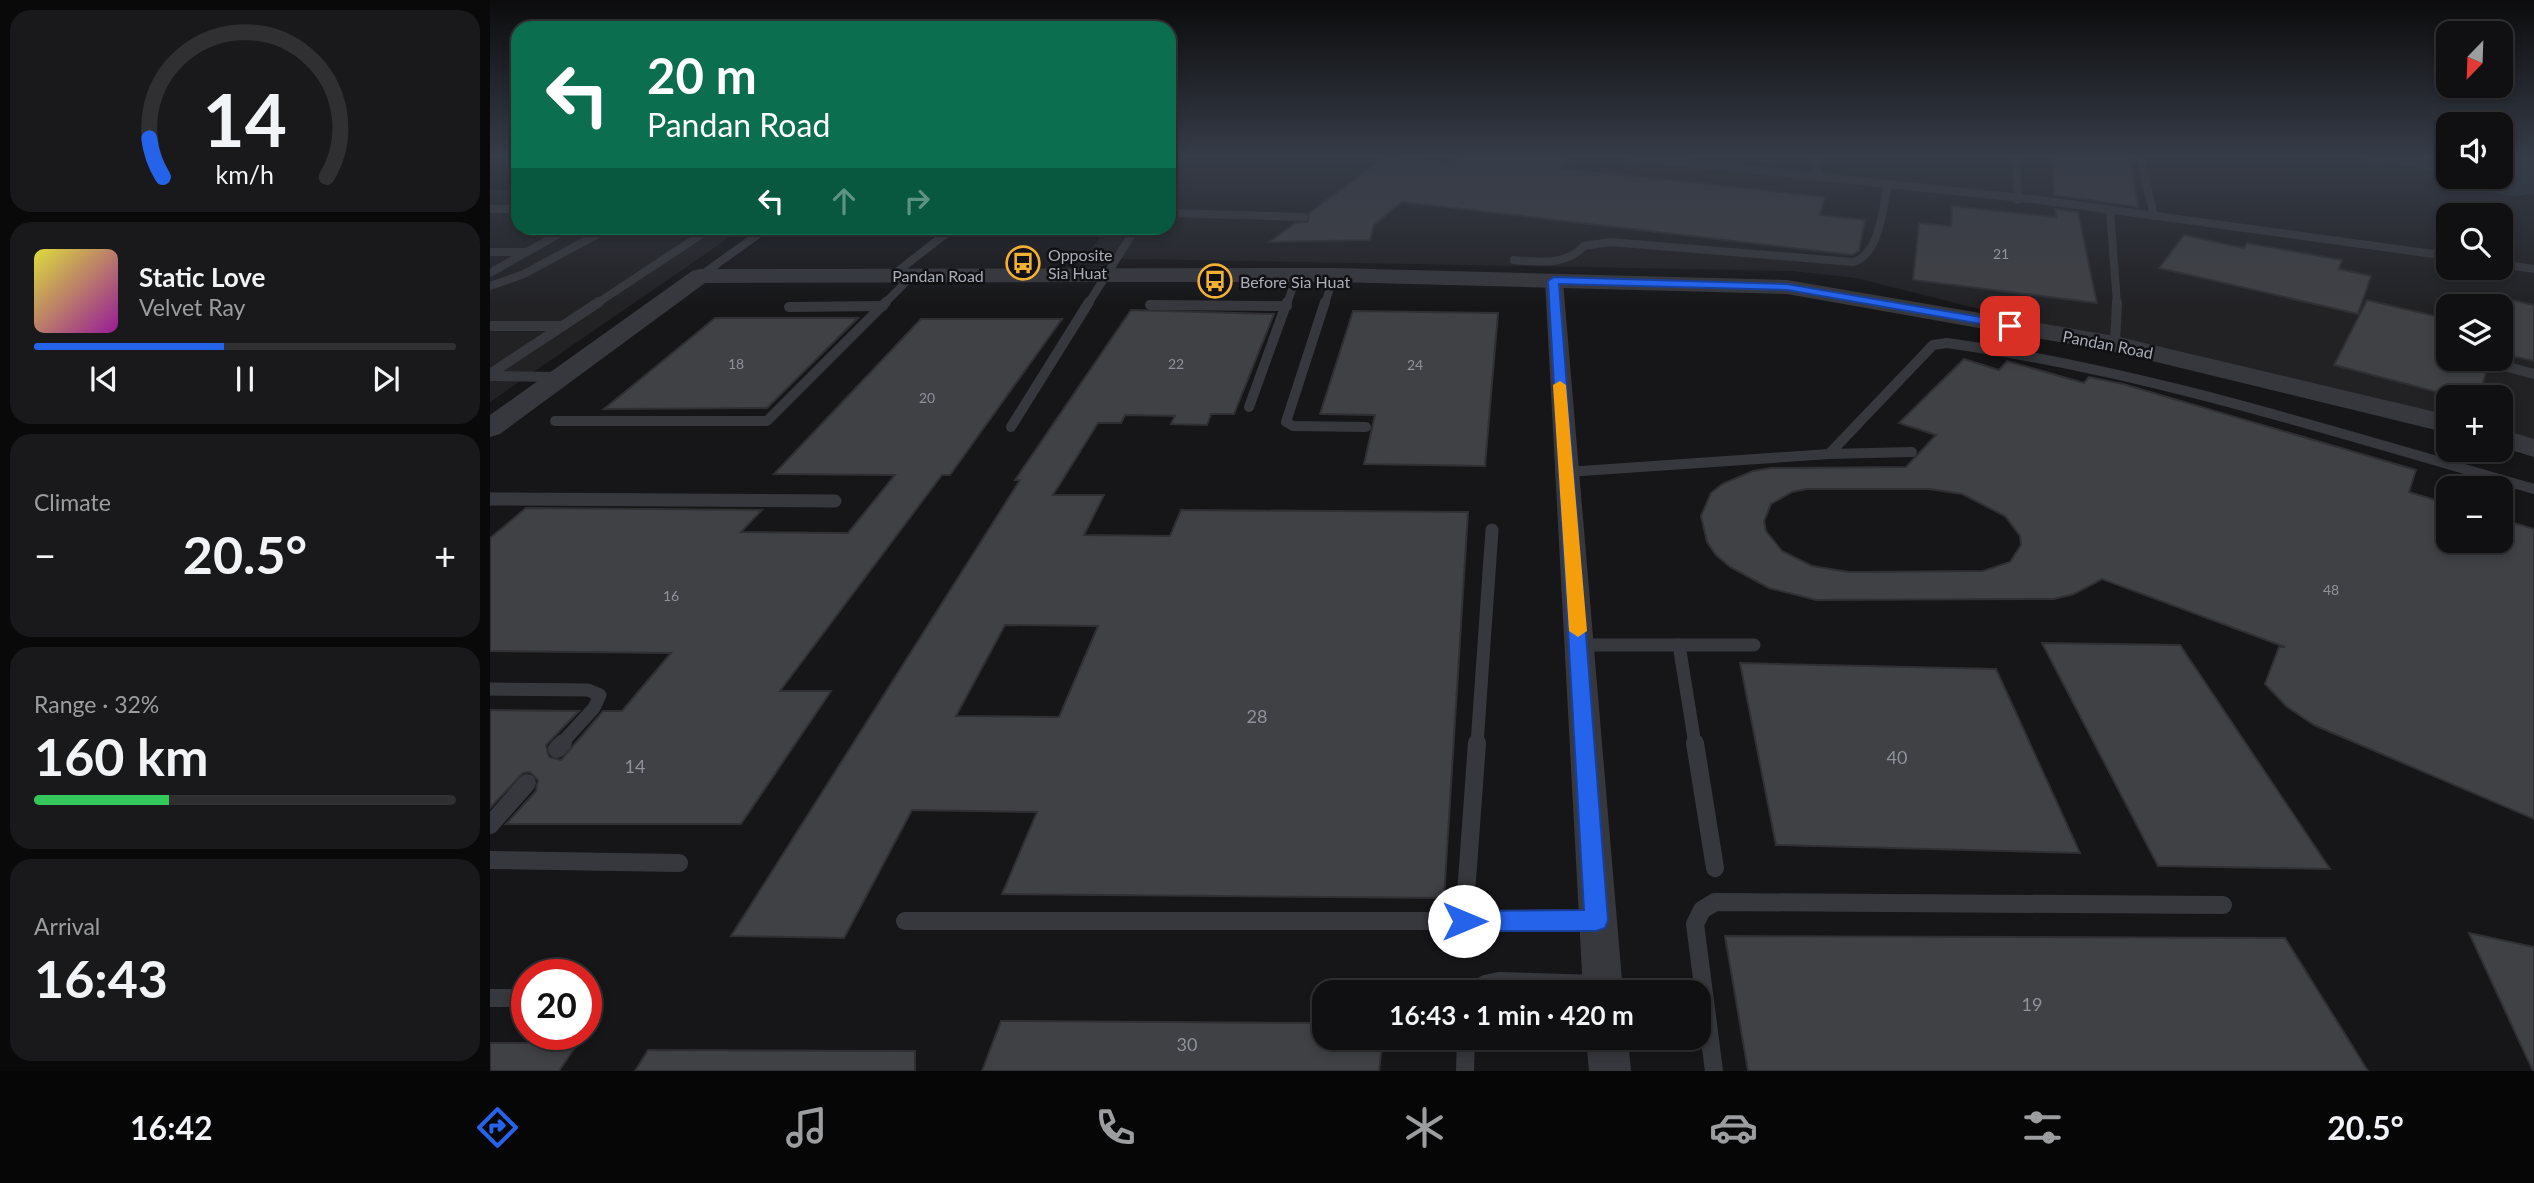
<!DOCTYPE html>
<html lang="en">
<head>
<meta charset="utf-8">
<style>
  :root { --surface:#101012; --page:#19191b; --text:#f1f3f6; --muted:#9c9d9f; --line:#303032; --accent:#2563eb }
  body { margin:0; font-family:Lato,sans-serif; background:var(--page); color:var(--text); height:100vh; display:flex; flex-direction:column; font-size:26px; white-space:nowrap }
  * { box-sizing:border-box; margin:0 }
  p { font-size:23px; color:var(--muted) }
  .icon { flex:none; width:38px; height:38px; fill:none; stroke:currentColor; stroke-width:2; stroke-linecap:round; stroke-linejoin:round }
  .map { position:relative; flex:1; overflow:hidden }
  .details { display:flex; flex-direction:column; gap:10px; padding:10px; background:#09090a; width:490px }
  .details>* { flex:none }
  .top-card { position:absolute; left:21px; top:21px; width:665px; height:214px; border-radius:21px; box-shadow:0 4px 10px #0003,0 0 0 2px var(--line); background:#0b6e4f; color:#fff; overflow:hidden }
  .needle { width:46px; rotate:203deg }
  .tools { position:absolute; left:1946px; top:21px; display:grid; gap:14px }
  .tools a { display:grid; place-items:center; width:77px; height:77px; border-radius:14px; background:var(--surface); box-shadow:0 4px 10px #0003,0 0 0 2px var(--line); font-size:35px }
  .speed { position:absolute; left:21px; top:959px; display:flex; gap:14px; font-size:35px; font-weight:700; text-align:center }
  .speed>* { display:grid; place-content:center; width:91px; height:91px; border-radius:50%; background:var(--surface); box-shadow:0 4px 10px #0003,0 0 0 2px var(--line); line-height:1 }
  .speed .limit { border:10px solid #d22; background:#fff; color:#111 }
  .pin { position:absolute; display:grid; place-items:center; width:60px; height:60px; color:#fff; margin:-30px; border-radius:14px; box-shadow:0 4px 10px #0006 }
  .me { position:absolute; width:77px; margin:-38px; rotate:90deg; stroke-linejoin:round; filter:drop-shadow(0 0 5px #0008) }
  .turn { display:flex; align-items:center; gap:24px; height:147px; padding:0 21px; font-size:32px }
  .turn .icon { width:91px; height:91px; stroke-width:2.5 }
  .turn b { display:block; font-size:49px; line-height:60px }
  .lanes { display:flex; align-items:center; height:66px; padding:0 21px; background:#0003; justify-content:center; gap:35px; direction:ltr }
  .lanes .off { opacity:.35 }
  .big { font-size:52px; font-weight:700; line-height:1.1 }
  .details .tile { flex:1; display:flex; flex-direction:column; justify-content:center; gap:10px; min-width:0; padding:0 24px; border-radius:21px; background:var(--page) }
  .details .dial { align-items:center; gap:0 }
  .dial svg { height:182px; overflow:visible; fill:none; stroke:var(--line); stroke-width:7; stroke-linecap:round; text-anchor:middle }
  .dial text { fill:var(--text); stroke:none }
  .song { display:flex; align-items:center; gap:21px }
  .cover { width:84px; height:84px; border-radius:10px; background:linear-gradient(135deg,hsl(60 70% 55%),hsl(300 70% 35%)) }
  .played { height:7px; border-radius:4px; background:linear-gradient(90deg,var(--accent) 45%,var(--line) 45%) }
  .keys { display:flex; justify-content:space-around; direction:ltr }
  .heat { display:flex; justify-content:space-between; align-items:center; font-size:38px; direction:ltr }
  .charge { height:10px; border-radius:5px; background:linear-gradient(90deg,#34c759 32%,var(--line) 0) }
  .trip { position:absolute; left:822px; top:980px; width:399px; height:70px; border-radius:21px; background:var(--surface); box-shadow:0 4px 10px #0003,0 0 0 2px var(--line); font-weight:700; line-height:70px; text-align:center }
  .dock { display:flex; height:112px; justify-content:space-around; align-items:center; background:#060607; color:var(--muted) }
  .dock .icon { width:49px; height:49px }
  .dock .selected { color:var(--accent) }
  .dock b { font-size:32px; color:var(--text) }
  main { display:flex; flex:1; min-height:0 }
  .map>svg:first-child { display:block }
</style>
</head>
<body>
<main>
<section class="details">
<div class="tile dial"><svg viewBox="0 0 100 80">
<path d="M14 69A42 42 0 1 1 86 69"/>
<path d="M14 69A42 42 0 0 1 8 52" stroke="#2563eb"/>
<text x="50" y="56" font-size="32" font-weight="700">14</text>
<text x="50" y="72" font-size="11">km/h</text>
</svg></div>
<div class="tile">
<div class="song"><i class="cover"></i><div><b>Static Love</b><p>Velvet Ray</p></div></div>
<div class="played"></div>
<div class="keys"><svg class="icon" aria-label="previous" viewBox="0 0 24 24"><path d="M18 5L8 12l10 7zM5 5v14"/></svg><svg class="icon" aria-label="pause" viewBox="0 0 24 24"><path d="M8 5v14M16 5v14"/></svg><svg class="icon" aria-label="next" viewBox="0 0 24 24"><path d="M6 5l10 7-10 7zM19 5v14"/></svg></div>
</div>
<div class="tile"><p>Climate</p>
<div class="heat"><a>−</a><b class="big">20.5°</b><a>+</a></div>
</div>
<div class="tile"><p>Range · 32%</p><b class="big">160 km</b><div class="charge"></div></div>
<div class="tile"><p>Arrival</p><b class="big">16:43</b></div>
</section>
<div class="map">
<svg width="2044" height="1071" viewBox="0 0 2044 1071">
  <rect width="100%" height="100%" fill="#161618"/>
  <g fill="#222225" fill-rule="evenodd">
    <path d="M679,157H1858L1925,167L1971,183L2032,197L2044,193V449L2011,440V397H1958V427L1366,278L1303,271L595,258L617,228H679ZM1958,215H2011V268H1958ZM1958,306H2011V359H1958Z"/>
    <polygon points="0,190 28,190 28,228 253,228 0,402"/>
  </g>
  <path fill="#2c353c" d="M1858,157H1958V177H2011V157H2044V193C2011,205 1957,174 1923,167C1902,163 1880,161 1858,157Z"/>
  <g fill="#404145" stroke="#303034" stroke-width="2" fill-rule="evenodd">
    <polygon points="895,157 961,164 968,157 1080,157 1071,168 1335,197 1330,215 1375,220 1369,251 1362,255 912,202 884,225 880,240 779,242 805,223 818,222 819,213"/>
    <polygon points="1562,157 1641,157 1648,207 1564,195"/>
    <polygon points="1462,206 1566,217 1565,209 1588,212 1607,303 1423,280 1429,223 1461,226"/>
    <polygon points="1694,235 1754,248 1757,243 1852,260 1849,269 1881,276 1868,314 1669,268"/>
    <polygon points="2017,299 2044,305 2044,361 2011,354"/>
    <polygon points="1877,300 1958,319 1958,359 2000,359 1989,397 1966,397 1844,365"/>
    <path d="M641,310L784,314L744,414H721L717,425L681,424L685,416L635,415L631,423H608L563,495H614L594,535L680,536L691,510L978,512L954,898L512,894L547,812L422,810L354,938L241,936L530,480H525ZM515,625L608,626L569,717L466,716Z"/>
    <polygon points="863,311 1008,313 995,466 874,464 885,415 830,414"/>
    <polygon points="225,318 368,318 277,408 114,409"/>
    <polygon points="431,319 572,319 460,475 452,475 290,691 341,691 251,824 16,824 46,791 48,780 40,772 33,773 0,808 0,710 89,711 56,745 59,757 71,760 113,711 132,711 181,653 0,651 0,538 36,508 272,510 251,532 358,533 405,475 284,474"/>
    <path d="M1474,359L1509,370L1517,361L1594,383L1599,377L1633,384L1926,470L1919,492L1958,504V541H2011V519L2044,529V819L1824,725L1796,706L1775,684L1789,647H1795L1612,579L1584,594L1564,599L1326,600L1279,588L1240,567L1226,555L1217,542L1211,516L1221,493L1232,484L1263,471L1281,468L1416,467L1446,435L1409,423ZM1317,489H1439L1472,494L1515,516L1530,536L1531,545L1520,562L1493,571L1359,572L1322,566L1292,551L1276,531L1274,521L1281,504L1302,492Z"/>
    <polygon points="1552,643 1690,645 1840,869 1668,866"/>
    <polygon points="1250,663 1506,669 1590,853 1286,845"/>
    <polygon points="1979,933 2044,947 2044,1071 2043,1071"/>
    <polygon points="1235,936 1795,938 1878,1071 1258,1071"/>
    <polygon points="511,1021 835,1023 835,1038 893,1038 889,1071 492,1071"/>
    <polygon points="0,1043 88,1043 69,1071 0,1071"/>
    <polygon points="158,1050 425,1051 425,1071 145,1071"/>
  </g>
  <g fill="none" stroke-linecap="round" stroke-linejoin="round">
    <g stroke="#37383d" stroke-width="8">
      <polyline points="1139,157 1550,200 1958,256"/>
      <polyline points="1323,157 1329,177"/>
      <polyline points="1526,157 1528,200"/>
      <polyline points="1650,157 1664,216"/>
      <polyline points="679,162 682,157"/>
      <polyline points="0,209 28,209"/>
      <polyline points="1620,210 1627,304"/>
      <polyline points="679,213 814,217"/>
      <polyline points="2011,218 2014,264"/>
      <polyline points="0,252 37,252"/>
      <path d="M1024,260C1048,262 1076,266 1094,246L1120,242L1363,262C1390,255 1392,209 1398,185"/>
      <polyline points="2011,264 2044,269"/>
      <polyline points="0,273 79,228"/>
      <polyline points="403,275 463,228"/>
      <polyline points="210,276 277,228"/>
      <polyline points="0,286 34,274 119,228"/>
      <polyline points="106,304 221,228"/>
      <polyline points="394,304 423,275"/>
      <polyline points="598,304 646,228"/>
      <polyline points="797,304 807,275"/>
      <polyline points="835,304 844,275"/>
    </g>
    <g stroke="#37383d" stroke-width="10">
      <polyline points="835,302 796,422 803,426 876,427"/>
      <polyline points="660,305 797,306"/>
      <polyline points="299,307 393,306"/>
      <polyline points="0,326 73,326"/>
      <polyline points="1625,344 1627,302"/>
      <polyline points="2010,365 2044,374"/>
      <polyline points="0,374 109,302"/>
      <polyline points="0,376 69,377"/>
      <polyline points="759,407 797,302"/>
      <polyline points="65,421 277,421 396,302"/>
      <polyline points="521,427 599,302"/>
      <polyline points="1965,450 1965,465"/>
      <path d="M1339,454L1443,345L1457,343C1657,371 1850,434 2044,489"/>
      <polyline points="1077,472 1339,454 1422,452"/>
    </g>
    <g stroke="#37383d" stroke-width="13">
      <polyline points="0,499 345,501"/>
      <polyline points="1089,645 1264,645"/>
      <polyline points="1189,645 1205,744"/>
      <polyline points="0,689 98,690 110,695 104,708 71,744"/>
      <polyline points="987,744 1002,530"/>
    </g>
    <g stroke="#37383d" stroke-width="18">
      <polyline points="1205,743 1225,868"/>
      <polyline points="67,749 73,743"/>
      <polyline points="0,825 37,783"/>
      <polyline points="0,860 189,863"/>
      <polyline points="415,921 1106,921"/>
      <polyline points="974,921 987,743"/>
      <polyline points="987,992 995,984 1009,981 1108,984"/>
      <polyline points="0,998 37,998"/>
      <polyline points="96,999 104,999"/>
      <polyline points="975,1071 976,1038"/>
      <polyline points="1224,1071 1205,924 1212,910 1225,902 1733,905"/>
    </g>
    <g fill="#37383d" fill-rule="evenodd">
      <polygon points="1064,275 1073,281 1133,992 1093,992 1055,281"/>
      <polygon points="1096,1038 1138,1038 1141,1071 1099,1071"/>
    </g>
    <g fill="#37383d" fill-rule="evenodd">
      <polygon points="844,268 1297,280 1625,336 1958,415 1958,433 1625,352 1297,294 844,282 614,282 215,283 10,434 0,437 0,415 202,271 210,269"/>
      <polygon points="2011,429 2044,439 2044,457 2011,447"/>
    </g>
  </g>
  <linearGradient id="sky" x2="0" y2="1"><stop stop-color="#0c0c0d"/><stop offset="0.51" stop-color="#363c48"/><stop offset="1" stop-color="#363c48" stop-opacity="0"/></linearGradient>
  <rect width="2044" height="307" fill="url(#sky)"/>
  <polygon fill="#2563eb" stroke="#184099" stroke-width="2" points="1064,277 1297,284 1520,322 1526,326 1520,329 1297,290 1069,284 1118,920 1115,928 1106,931 974,931 965,928 962,921 965,914 974,911 1094,910 1058,281"/>
  <polygon fill="#f59e0b" points="1070,381 1076,385 1097,631 1088,637 1079,631 1063,385"/>
  <defs>
    <symbol id="bus-ring" viewBox="-11 -11 22 22"><circle r="9.5" fill="#111113" stroke="#f2b134" stroke-width="1.5"/><path d="M-5-6H5V4H4V6H2V4H-2V6H-4V4H-5ZM-3.5-4V0h7V-4ZM-3.5 1.2v1.5H-2V1.2ZM2 1.2v1.5H3.5V1.2Z" fill="#f2b134"/></symbol>
  </defs>
  <g fill-rule="evenodd">
    <use href="#bus-ring" x="514" y="244" width="38" height="38"/>
    <use href="#bus-ring" x="706" y="262" width="38" height="38"/>
  </g>
  <g text-anchor="middle" dominant-baseline="central" stroke-width="5" stroke-linejoin="round" paint-order="stroke">
    <g font-size="14" fill="#8e929b">
      <text x="1511" y="253">21</text>
      <text x="246" y="363">18</text>
      <text x="686" y="363">22</text>
      <text x="925" y="364">24</text>
      <text x="437" y="397">20</text>
      <text x="1841" y="589">48</text>
      <text x="181" y="595">16</text>
    </g>
    <g font-size="16" fill="#a8adb8" stroke="#111113" text-anchor="start">
      <text x="558" y="254">Opposite<tspan x="558" dy="18">Sia Huat</tspan></text>
      <text x="750" y="281">Before Sia Huat</text>
    </g>
    <g font-size="16" fill="#a8adb8" stroke="#111113">
      <text x="448" y="275">Pandan Road</text>
      <text transform="translate(1618 344) rotate(11)">Pandan Road</text>
    </g>
    <g font-size="18" fill="#8e929b">
      <text x="767" y="716">28</text>
      <text x="1407" y="757">40</text>
      <text x="145" y="766">14</text>
      <text x="1542" y="1004">19</text>
      <text x="697" y="1044">30</text>
    </g>
  </g>
</svg>
<div class="tools">
<a><svg class="needle" viewBox="-14 -14 28 28"><path d="M0-13l5 13h-10z" fill="#e53935"/><path d="M0 13l5-13h-10z" fill="#9c9d9f"/></svg></a>
<a><svg class="icon" aria-label="sound" viewBox="0 0 24 24"><path d="M4 9h4l5-4v14l-5-4H4zM17 9q2 3 0 6"/></svg></a>
<a><svg class="icon" aria-label="search" viewBox="0 0 24 24"><circle cx="10" cy="10" r="6"/><path d="M15 15l6 6"/></svg></a>
<a><svg class="icon" aria-label="layers" viewBox="0 0 24 24"><path d="M12 4l9 5-9 5-9-5zM3 14l9 5 9-5"/></svg></a>
<a>+</a>
<a>−</a>
</div>
<div class="speed"><div class="limit">20</div></div>
<div class="pin" style="left:1520px;top:326px;background:#d93025"><svg class="icon" aria-label="arrive" viewBox="0 0 24 24"><path d="M6 21V4h12l-3 4 3 4H6"/></svg></div>
<svg class="me" style="left:974px;top:921px" viewBox="-20 -20 40 40"><circle r="19" fill="#fff"/><path d="M0-13L10 11 0 6-10 11z" fill="#2563eb"/></svg>
<div class="trip">16:43 · 1 min · 420 m</div>
<div class="top-card">
<div class="turn"><svg class="icon" aria-label="left" viewBox="0 0 24 24"><path d="M17 20v-9H6M10 6l-5 5 5 5"/></svg><div><b>20 m</b>Pandan Road</div></div>
<div class="lanes"><svg class="icon" aria-label="left" viewBox="0 0 24 24"><path d="M17 20v-9H6M10 6l-5 5 5 5"/></svg><svg class="icon off" aria-label="ahead" viewBox="0 0 24 24"><path d="M12 20V5M6 11l6-6 6 6"/></svg><svg class="icon off" aria-label="right" viewBox="0 0 24 24"><path d="M7 20v-9h11M14 6l5 5-5 5"/></svg></div>
</div>
</div>
</main>
<nav class="dock">
<b>16:42</b>
<svg class="icon selected" aria-label="directions" viewBox="0 0 24 24"><path d="M12 3l9 9-9 9-9-9zM9 14v-3h6M13 9l2 2-2 2"/></svg>
<svg class="icon" aria-label="music" viewBox="0 0 24 24"><path d="M9 18V5l10-2v13"/><circle cx="6" cy="18" r="3"/><circle cx="16" cy="16" r="3"/></svg>
<svg class="icon" aria-label="phone" viewBox="0 0 24 24"><path d="M5 4h4l2 5-3 2q2 4 5 5l2-3 5 2v4C11 20 4 13 5 4z"/></svg>
<svg class="icon" aria-label="climate" viewBox="0 0 24 24"><path d="M12 3v18M4 7l16 10M4 17L20 7"/></svg>
<svg class="icon" aria-label="car" viewBox="0 0 24 24"><path d="M5 17H2v-5l4-1 3-4h7l3 4 3 1v5h-3M9 17h6M6 11h13"/><circle cx="7" cy="17" r="2"/><circle cx="17" cy="17" r="2"/></svg>
<svg class="icon" aria-label="filters" viewBox="0 0 24 24"><path d="M4 7h16M4 17h16"/><circle cx="9" cy="7" r="2"/><circle cx="15" cy="17" r="2"/></svg>
<b>20.5°</b>
</nav>
</body>
</html>
